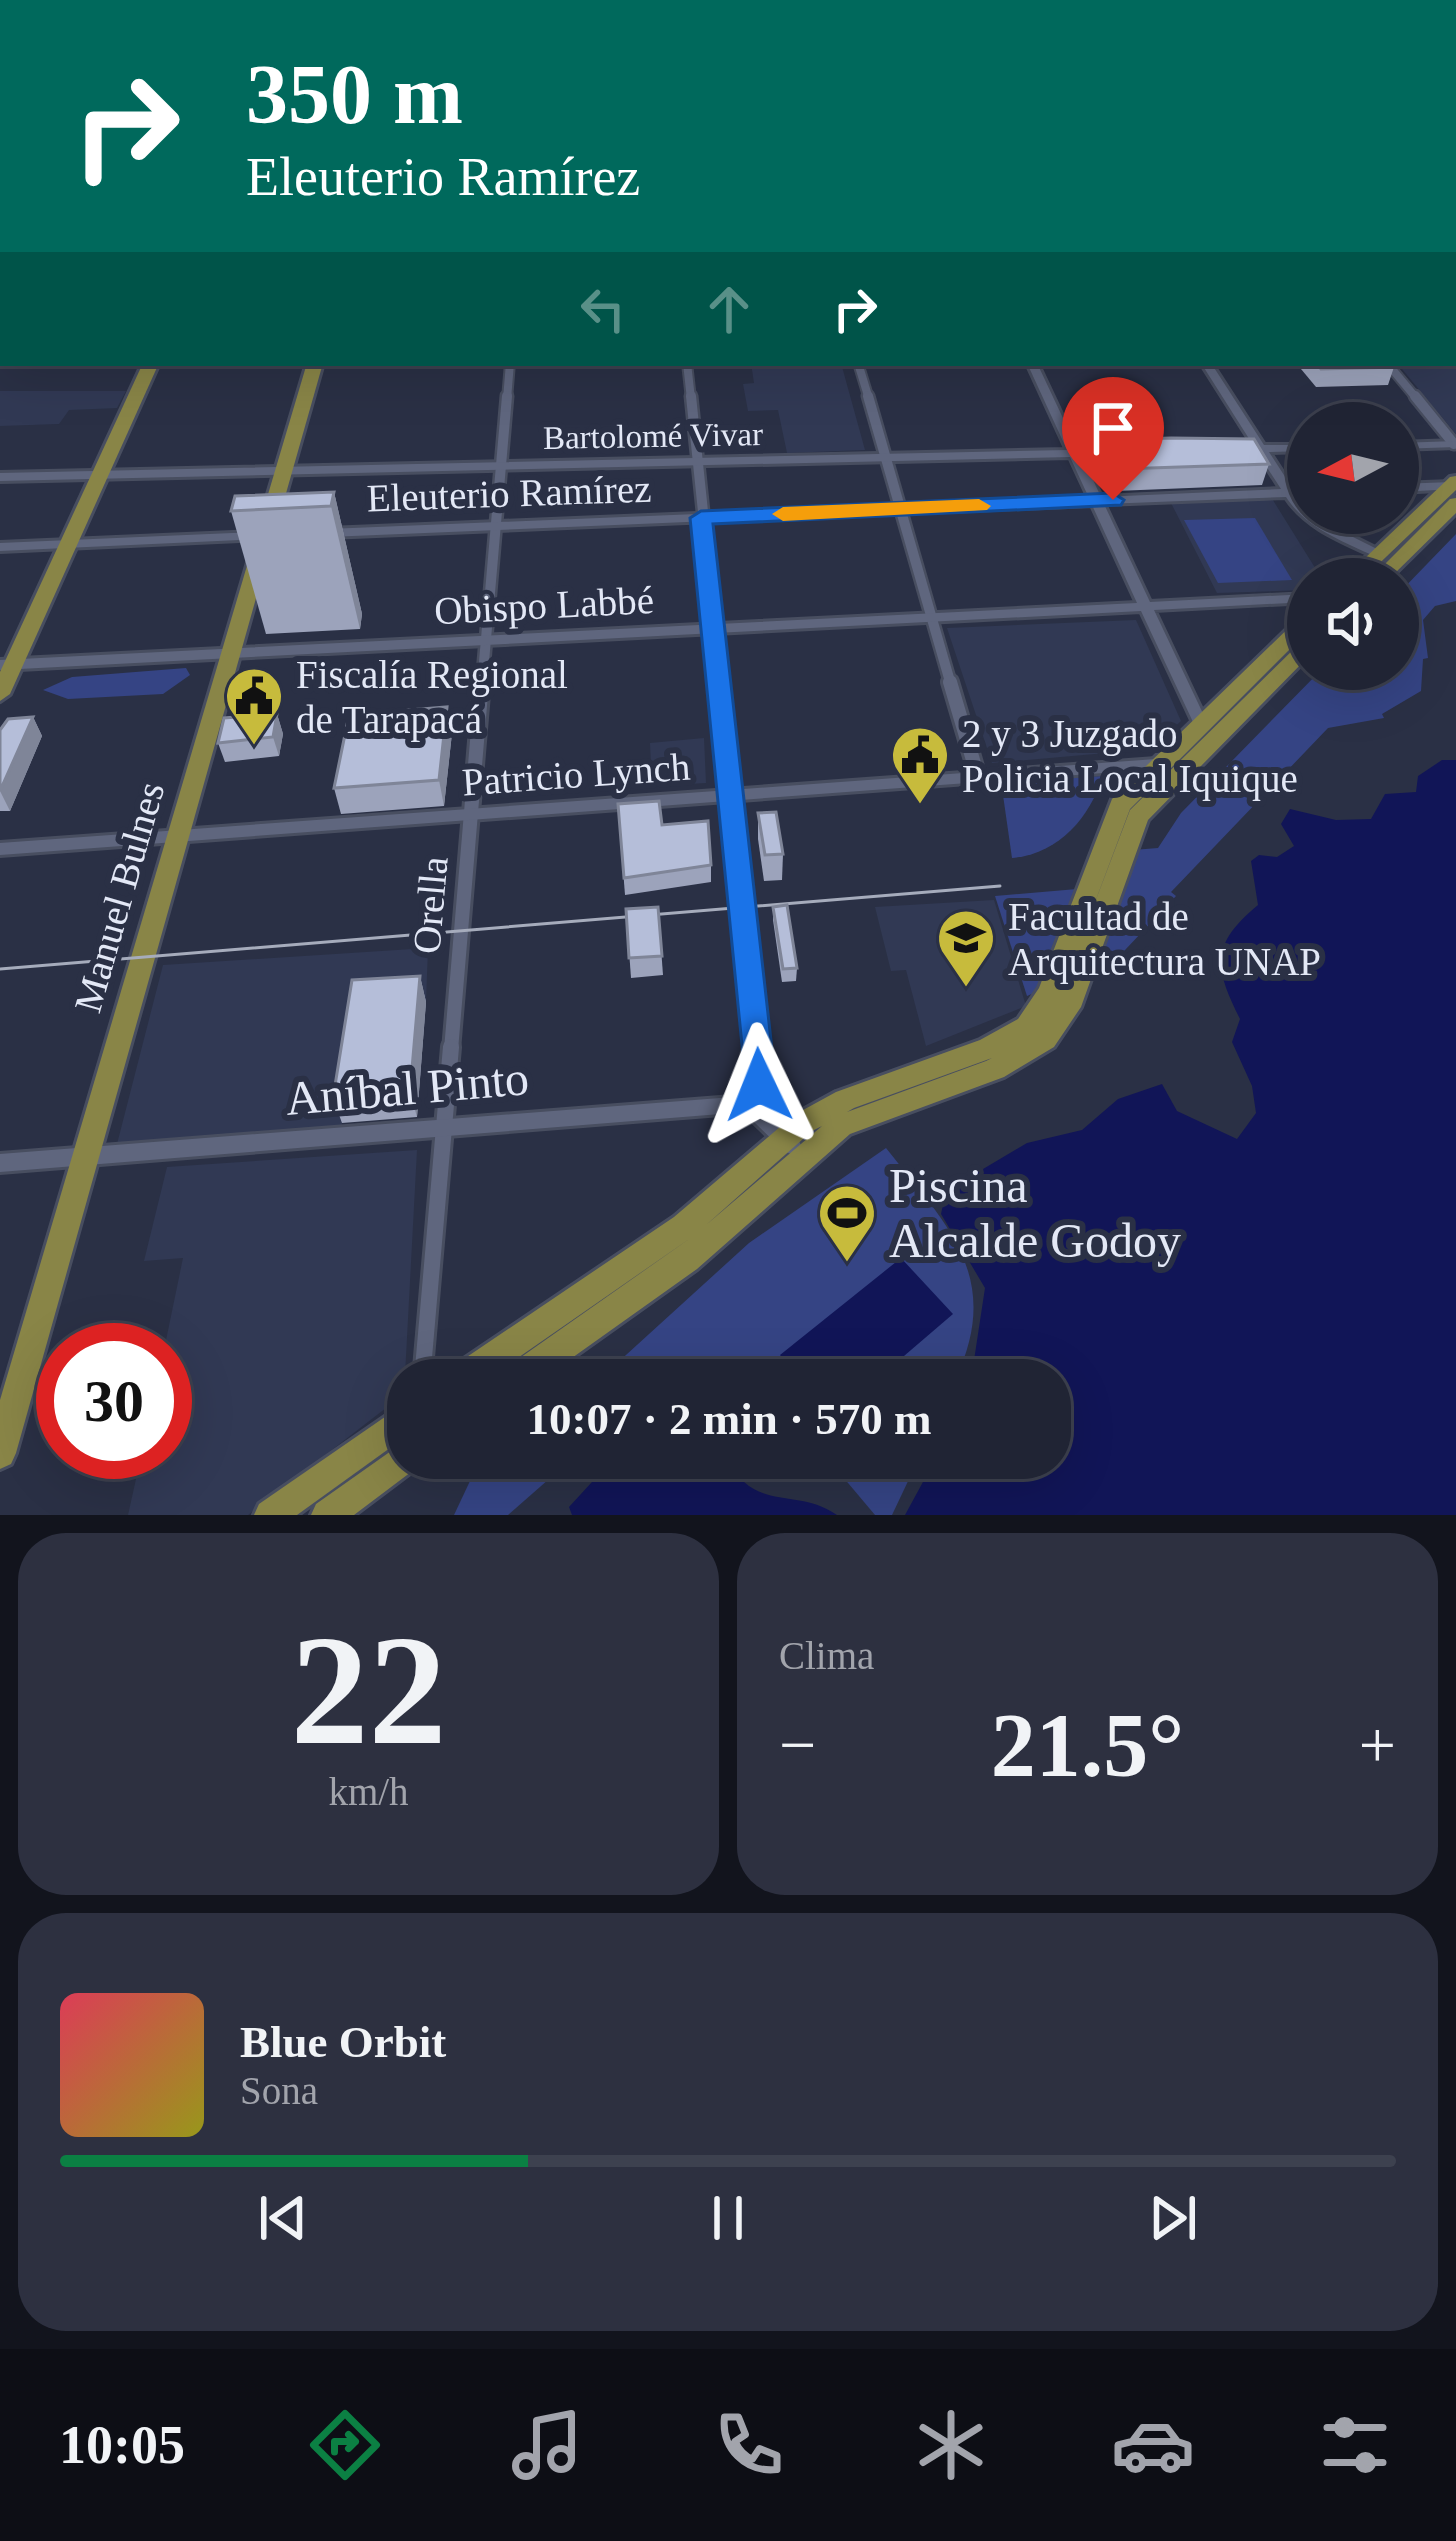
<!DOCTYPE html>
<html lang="es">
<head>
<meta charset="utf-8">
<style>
  :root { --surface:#202434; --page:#2d3040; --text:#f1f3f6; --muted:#a2a4ac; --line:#3d414f; --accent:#0b8043 }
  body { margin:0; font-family:"Times New Roman",serif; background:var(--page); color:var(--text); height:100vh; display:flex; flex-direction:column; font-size:45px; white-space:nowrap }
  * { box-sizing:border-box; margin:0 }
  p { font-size:39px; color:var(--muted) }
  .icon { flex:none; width:66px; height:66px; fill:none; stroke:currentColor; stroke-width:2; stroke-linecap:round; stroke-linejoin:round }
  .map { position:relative; height:1515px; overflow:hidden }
  .details { display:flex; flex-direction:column; gap:18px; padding:18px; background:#12141d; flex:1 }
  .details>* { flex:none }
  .banner { position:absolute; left:0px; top:0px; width:1458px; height:366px; box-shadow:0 12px 48px #0002,0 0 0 3px var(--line); background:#00695c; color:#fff; overflow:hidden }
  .needle { width:78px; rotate:263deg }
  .fabs { position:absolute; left:1287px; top:402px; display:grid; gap:24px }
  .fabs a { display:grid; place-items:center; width:132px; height:132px; border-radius:50%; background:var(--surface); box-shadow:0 12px 48px #0002,0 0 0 3px var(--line); font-size:60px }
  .speed { position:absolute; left:36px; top:1323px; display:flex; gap:24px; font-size:60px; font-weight:700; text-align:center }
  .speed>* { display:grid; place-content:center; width:156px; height:156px; border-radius:50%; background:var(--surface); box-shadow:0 12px 48px #0002,0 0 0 3px var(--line); line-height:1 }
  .speed .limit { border:18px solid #d22; background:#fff; color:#111 }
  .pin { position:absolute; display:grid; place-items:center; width:102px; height:102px; color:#fff; margin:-123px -51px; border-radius:50% 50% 50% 0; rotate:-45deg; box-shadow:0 0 12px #0007 }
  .pin .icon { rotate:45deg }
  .me { position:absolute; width:132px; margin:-66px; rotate:358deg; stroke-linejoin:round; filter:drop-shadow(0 0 9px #0008) }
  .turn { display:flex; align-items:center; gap:42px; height:252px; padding:0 48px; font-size:54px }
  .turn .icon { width:156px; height:156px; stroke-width:2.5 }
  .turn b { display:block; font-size:84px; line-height:102px }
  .lanes { display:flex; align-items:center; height:114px; padding:0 48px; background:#0003; justify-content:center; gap:60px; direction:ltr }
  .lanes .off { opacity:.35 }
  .big { font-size:90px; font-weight:700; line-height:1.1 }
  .details .card { flex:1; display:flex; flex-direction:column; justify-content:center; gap:18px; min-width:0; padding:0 42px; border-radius:48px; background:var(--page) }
  .details .dial { align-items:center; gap:0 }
  .dial b { font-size:156px; line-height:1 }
  .song { display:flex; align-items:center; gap:36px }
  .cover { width:144px; height:144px; border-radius:18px; background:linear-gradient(135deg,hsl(350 70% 55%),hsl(60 70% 35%)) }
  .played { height:12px; border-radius:6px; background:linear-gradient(90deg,var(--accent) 35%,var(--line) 35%) }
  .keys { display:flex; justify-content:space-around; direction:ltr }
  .heat { display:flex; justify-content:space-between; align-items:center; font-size:66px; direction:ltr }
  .details .tiles { flex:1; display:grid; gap:18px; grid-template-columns:1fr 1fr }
  .card:last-child { grid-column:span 2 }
  .trip { position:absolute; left:387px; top:1359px; width:684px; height:120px; border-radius:48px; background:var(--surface); box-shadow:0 12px 48px #0002,0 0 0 3px var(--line); font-weight:700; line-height:120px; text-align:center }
  .tabs { display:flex; height:192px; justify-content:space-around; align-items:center; background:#0d0e15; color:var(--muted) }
  .tabs .icon { width:84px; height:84px }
  .tabs .active { color:var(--accent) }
  .tabs b { font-size:54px; color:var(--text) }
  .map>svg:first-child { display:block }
</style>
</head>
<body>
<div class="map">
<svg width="1456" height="1515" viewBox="0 0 1456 1515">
  <rect width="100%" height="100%" fill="#2a3045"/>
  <g fill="#313954">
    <polygon points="1456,339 1456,434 1397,363 1455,363"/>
    <polygon points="751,363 841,363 865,450 787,453 778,410 748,411 743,384 754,383"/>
    <polygon points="0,391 126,391 117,408 69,410 59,424 0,426"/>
    <polygon points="1271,497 1322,579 1308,579 1308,590 1217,593 1171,503"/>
    <polygon points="1136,620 1181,721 1151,749 992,763 947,628"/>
    <polygon points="704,738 706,783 652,786 650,743"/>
    <polygon points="994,900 1026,1006 926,1046 906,970 891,971 875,907"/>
    <polygon points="428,948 426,1002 359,1006 341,1130 116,1148 163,965"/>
    <polygon points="417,1150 404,1394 248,1515 128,1515 142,1452 165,1452 164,1350 183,1258 144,1261 167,1167"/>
  </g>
  <g fill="#354484">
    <polygon points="1255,518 1292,580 1218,583 1184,520"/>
    <polygon points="1456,534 1456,601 1435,606 1423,620 1428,658 1423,659 1421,691 1382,714 1384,718 1328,728 1171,892 1176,896 1109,967 1097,960 1133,850 1158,848 1181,813 1322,669 1398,669 1398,594"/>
    <polygon points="186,668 190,675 163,694 68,699 43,690 72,677"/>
    <path d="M1103,776C1089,819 1058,854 1012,858L1001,781Z"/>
    <polygon points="1077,889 1039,991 1027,996 995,896"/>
    <path d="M886,1148C947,1225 1004,1277 955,1380H656L615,1365L749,1243Z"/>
    <polygon points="487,1458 573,1458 508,1515 454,1515 478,1464"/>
    <polygon points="827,1458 919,1458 892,1515 875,1515"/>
  </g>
  <g fill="#111557">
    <path d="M1442,760H1456V1515H905L936,1458H1050V1380H971L985,1288L941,1214L946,1191L1027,1143L1082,1130L1118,1099L1162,1084L1177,1111L1237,1139L1256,1113L1252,1086L1232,1042L1240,1019C1214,967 1210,945 1258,905L1251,861L1259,855L1277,857L1294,846L1281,824L1290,809L1336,820L1371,819L1385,794L1416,792L1418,776Z"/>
    <polygon points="901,1258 953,1314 876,1380 801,1380 780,1355"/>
    <path d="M614,1458H725C758,1515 794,1486 837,1515H572L569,1507Z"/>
  </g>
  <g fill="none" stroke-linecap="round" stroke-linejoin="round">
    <defs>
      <polyline id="minor-far4" points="1328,3 1456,0"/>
      <g id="minor-far3">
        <polyline points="687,363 691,399"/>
        <polyline points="858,363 869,399"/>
        <polyline points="1387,363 1417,399"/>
        <polyline points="507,399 510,363"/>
      </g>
      <g id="minor-far2">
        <polyline points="691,396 721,685"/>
        <polyline points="868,396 951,685"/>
        <polyline points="1415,396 1454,444"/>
        <polyline points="482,685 507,396"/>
      </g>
      <g id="minor-far1">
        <polyline points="721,682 759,1050"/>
        <polyline points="950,682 978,777"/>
        <polyline points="451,1050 482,682"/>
      </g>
      <g id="minor">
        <polyline points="744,1107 759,1085 759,1047"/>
        <polyline points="422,1380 451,1047"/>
      </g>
      <g id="tertiary">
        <polygon points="191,0 197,0 195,3 189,3"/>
        <polygon points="859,0 865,0 866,3 860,3"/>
        <polygon points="971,0 977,0 979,3 973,3"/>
        <rect x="1455" y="15" width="1" height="4"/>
        <rect x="1455" y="240" width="1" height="6"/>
        <rect x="0" y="285" width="3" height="6"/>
        <polygon points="3,299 3,308 0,309 0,300"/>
        <path d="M1027,363H1037L1078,450L1125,448L1131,452L1125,456H1082L1101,497L1281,489L1257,452H1239L1233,449L1239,446L1253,445L1201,363H1211L1264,445H1308V451L1269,452L1293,489L1308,488V496H1297L1308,509V513H1314L1331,526L1385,553L1379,557L1374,556C1342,541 1306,528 1286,497L1104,504L1150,602L1308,594V602L1154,610L1207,722L1200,727L1193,722L1141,611L0,670V660L1137,603L1092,505L328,537L322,533L328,529L1089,498L1070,457L0,481V473L1067,450Z"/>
        <polygon points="1456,441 1456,447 1398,449 1398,443"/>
        <polygon points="1452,482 1456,483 1456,489 1398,492 1398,484"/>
        <polygon points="256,532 262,536 260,539 0,551 0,543"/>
        <polygon points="1156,759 1164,764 1156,769 0,855 0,843"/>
        <polygon points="733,1097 767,1109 798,1139 801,1145 798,1151 791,1154 784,1151 753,1121 733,1113 0,1172 0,1154"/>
      </g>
      <g id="secondary">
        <rect x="1455" y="99" width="1" height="6"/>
        <rect x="0" y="144" width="3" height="6"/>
        <rect x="1455" y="180" width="1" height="6"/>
        <rect x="0" y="199" width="3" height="6"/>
      </g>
      <g id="primary">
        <polygon points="313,0 323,0 312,3"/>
        <polygon points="415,0 425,0 414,3"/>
        <polygon points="143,363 159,363 10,694 0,701 0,672"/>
        <polygon points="307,363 323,363 279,518 276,522 264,522 261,518"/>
        <polygon points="1456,476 1456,490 1363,579 1343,579 1450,477"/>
        <polygon points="1456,498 1456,513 1389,579 1370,579 1450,499"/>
        <polygon points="258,554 267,559 16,1453 11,1464 0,1469 0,1400 249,559"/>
        <path d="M1308,614V631L1130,809L1086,926L1130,810L1301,642L1308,640V657L1148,820L1081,1007L1054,1047L1004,1077L850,1134L697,1269L541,1380H500L504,1369L692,1237L486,1380H445L449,1369L674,1217L794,1115L836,1092L980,1040L1018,1019L1039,988L1112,799L1301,616ZM992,1058L986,1061L847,1112L854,1108ZM822,1126L706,1225L812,1131Z"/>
        <polygon points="408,1401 408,1435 297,1515 254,1515 259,1504"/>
        <polygon points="408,1439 408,1458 423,1458 419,1466 354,1515 311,1515 316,1504"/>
      </g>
    </defs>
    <use href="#minor-far4" stroke="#484e60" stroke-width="9"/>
    <use href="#minor-far3" stroke="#484e60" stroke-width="12"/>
    <use href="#minor-far2" stroke="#484e60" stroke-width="15"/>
    <use href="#minor-far1" stroke="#484e60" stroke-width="20"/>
    <use href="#minor" stroke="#484e60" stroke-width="22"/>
    <use href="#tertiary" stroke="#484e60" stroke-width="6"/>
    <use href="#secondary" stroke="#484e60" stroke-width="6"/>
    <use href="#primary" stroke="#484e60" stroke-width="6"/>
    <use href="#minor-far4" stroke="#5f667e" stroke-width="6"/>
    <use href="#minor-far3" stroke="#5f667e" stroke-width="8"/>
    <use href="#minor-far2" stroke="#5f667e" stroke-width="10"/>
    <use href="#minor-far1" stroke="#5f667e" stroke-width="14"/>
    <use href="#minor" stroke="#5f667e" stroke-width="16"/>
    <use href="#tertiary" fill="#5f667e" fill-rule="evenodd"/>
    <use href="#secondary" fill="#5f667e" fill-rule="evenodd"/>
    <use href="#primary" fill="#898547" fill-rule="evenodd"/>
    <polyline stroke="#a6acbc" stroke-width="3" points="0,969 1000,886"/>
  </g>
  <g fill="#9ca3bb">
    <polygon points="1296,363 1390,363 1394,367 1388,385 1316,387"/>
    <polygon points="1107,440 1269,464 1262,485 1116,491 1102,462"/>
    <polygon points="334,492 362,614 360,629 266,634 231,511"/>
    <polygon points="277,714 283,734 279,756 225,762 218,743"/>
    <polygon points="33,717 42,736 10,811 0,811 0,730"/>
    <polygon points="452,733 444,806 341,814 334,788"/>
    <polygon points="618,804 662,825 711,865 711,882 625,895"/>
    <polygon points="758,813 783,854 782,880 764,881 758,839"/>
    <polygon points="658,907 663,975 631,978 626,909"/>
    <polygon points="773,907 797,968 796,981 782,982 773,920"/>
    <polygon points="420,976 426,1002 417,1117 342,1123 333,1098"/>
  </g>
  <g fill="#7f8598">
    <polygon points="0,236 3,245 3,273 0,278"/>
    <polygon points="334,492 362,614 360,629 331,506"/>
    <polygon points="447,707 452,733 444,806 439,780"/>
    <polygon points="277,714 283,734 279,756 273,737"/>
    <polygon points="33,717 42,736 10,811 0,791"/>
    <polygon points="420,976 426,1002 417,1117 410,1092"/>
  </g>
  <g fill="#b5bed9" stroke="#7f8598" stroke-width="3">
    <polygon points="1316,363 1390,363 1394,367 1321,369"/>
    <polygon points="1171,438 1254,439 1269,464 1120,469 1107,440"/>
    <polygon points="334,492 331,506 231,511 235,496"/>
    <polygon points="447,707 439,780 334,788 349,715"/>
    <polygon points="277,714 273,737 218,743 224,718"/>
    <polygon points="33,717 0,791 0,730 8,719"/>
    <polygon points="659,801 662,825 708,821 711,865 624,878 618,804"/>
    <polygon points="776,812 783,854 765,855 758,813"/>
    <polygon points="787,905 797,968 783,969 773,907"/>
    <polygon points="658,907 662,956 629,958 626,909"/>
    <polygon points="420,976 410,1092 333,1098 352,980"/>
  </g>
  <polygon fill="#1a73e8" stroke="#114b97" stroke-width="3" points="1113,493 1124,500 1121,505 713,524 776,1085 771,1096 759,1100 747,1096 690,518 701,511"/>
  <polygon fill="#f59e0b" points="979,499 991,506 987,510 783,521 772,514 783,507"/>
  <defs>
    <symbol id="civic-pin" viewBox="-11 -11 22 30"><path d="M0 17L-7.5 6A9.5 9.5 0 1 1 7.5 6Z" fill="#c7bb3c" stroke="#2a3045"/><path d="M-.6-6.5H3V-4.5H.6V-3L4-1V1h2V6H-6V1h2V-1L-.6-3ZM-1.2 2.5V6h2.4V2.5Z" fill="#111"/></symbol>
    <symbol id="university-pin" viewBox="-11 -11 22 30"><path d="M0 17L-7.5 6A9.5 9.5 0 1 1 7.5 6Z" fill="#c7bb3c" stroke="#2a3045"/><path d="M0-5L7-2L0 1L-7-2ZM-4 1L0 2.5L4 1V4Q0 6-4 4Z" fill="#111"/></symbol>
    <symbol id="stadium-pin" viewBox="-11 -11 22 30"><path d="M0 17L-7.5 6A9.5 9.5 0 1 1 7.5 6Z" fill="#c7bb3c" stroke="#2a3045"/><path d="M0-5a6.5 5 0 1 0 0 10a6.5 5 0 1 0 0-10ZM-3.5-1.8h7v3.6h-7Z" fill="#111"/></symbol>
  </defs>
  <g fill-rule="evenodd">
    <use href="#civic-pin" x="221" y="663" width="66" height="90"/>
    <use href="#civic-pin" x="887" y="722" width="66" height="90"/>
    <use href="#university-pin" x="933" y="905" width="66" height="90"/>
    <use href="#stadium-pin" x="814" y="1180" width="66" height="90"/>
  </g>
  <g text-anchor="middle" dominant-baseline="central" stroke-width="12" stroke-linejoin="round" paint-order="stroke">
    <g font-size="33" fill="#e3e8f6" stroke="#2a3045">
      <text transform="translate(653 436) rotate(-1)">Bartolomé Vivar</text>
    </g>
    <g font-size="39" fill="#e3e8f6" stroke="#2a3045">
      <text transform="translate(509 493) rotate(-2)">Eleuterio Ramírez</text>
      <text transform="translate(544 605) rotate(-3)">Obispo Labbé</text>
      <text transform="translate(576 774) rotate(-4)">Patricio Lynch</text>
      <text transform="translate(119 897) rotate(-74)">Manuel Bulnes</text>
      <text transform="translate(430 905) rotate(-85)">Orella</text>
    </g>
    <g font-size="39" fill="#e3e8f6" stroke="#2a3045" text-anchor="start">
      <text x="296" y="674">Fiscalía Regional<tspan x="296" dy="45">de Tarapacá</tspan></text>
      <text x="962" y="733">2 y 3 Juzgado<tspan x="962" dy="45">Policia Local Iquique</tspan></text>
      <text x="1008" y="916">Facultad de<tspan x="1008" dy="45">Arquitectura UNAP</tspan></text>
    </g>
    <g font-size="48" fill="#e3e8f6" stroke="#2a3045">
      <text transform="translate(407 1088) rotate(-5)">Aníbal Pinto</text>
    </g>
    <g font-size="48" fill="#e3e8f6" stroke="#2a3045" text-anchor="start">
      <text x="889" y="1185">Piscina<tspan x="889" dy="55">Alcalde Godoy</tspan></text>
    </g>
  </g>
</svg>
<div class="fabs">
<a><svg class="needle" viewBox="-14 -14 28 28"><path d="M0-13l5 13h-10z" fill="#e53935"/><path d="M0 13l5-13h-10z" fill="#a2a4ac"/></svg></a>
<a><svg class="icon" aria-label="sound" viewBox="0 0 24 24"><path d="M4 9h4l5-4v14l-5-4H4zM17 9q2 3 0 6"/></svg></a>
</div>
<div class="speed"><div class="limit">30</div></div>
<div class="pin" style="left:1113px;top:500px;background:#d93025"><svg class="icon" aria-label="arrive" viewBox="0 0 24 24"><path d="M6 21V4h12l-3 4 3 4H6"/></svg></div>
<svg class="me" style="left:759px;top:1085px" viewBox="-20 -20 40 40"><path d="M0-17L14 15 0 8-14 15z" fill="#1a73e8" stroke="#fff" stroke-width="4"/></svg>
<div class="trip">10:07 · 2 min · 570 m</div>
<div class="banner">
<div class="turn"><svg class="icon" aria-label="right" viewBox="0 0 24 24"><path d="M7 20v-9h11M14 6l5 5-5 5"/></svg><div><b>350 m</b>Eleuterio Ramírez</div></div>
<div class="lanes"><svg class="icon off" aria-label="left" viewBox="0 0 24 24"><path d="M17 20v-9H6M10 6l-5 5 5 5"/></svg><svg class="icon off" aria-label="ahead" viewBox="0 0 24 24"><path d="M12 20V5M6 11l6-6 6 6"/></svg><svg class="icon" aria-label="right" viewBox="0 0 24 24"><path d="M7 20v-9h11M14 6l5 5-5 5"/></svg></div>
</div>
</div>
<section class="details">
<div class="tiles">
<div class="card dial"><b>22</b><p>km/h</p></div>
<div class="card"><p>Clima</p>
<div class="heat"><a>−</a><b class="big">21.5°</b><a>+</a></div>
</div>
<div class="card">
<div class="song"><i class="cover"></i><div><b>Blue Orbit</b><p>Sona</p></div></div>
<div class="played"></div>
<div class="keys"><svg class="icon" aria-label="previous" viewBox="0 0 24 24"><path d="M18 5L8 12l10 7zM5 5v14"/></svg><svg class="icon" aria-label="pause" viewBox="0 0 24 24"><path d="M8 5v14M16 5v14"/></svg><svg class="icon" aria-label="next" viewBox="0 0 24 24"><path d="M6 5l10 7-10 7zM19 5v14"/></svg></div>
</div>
</div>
</section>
<nav class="tabs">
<b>10:05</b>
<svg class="icon active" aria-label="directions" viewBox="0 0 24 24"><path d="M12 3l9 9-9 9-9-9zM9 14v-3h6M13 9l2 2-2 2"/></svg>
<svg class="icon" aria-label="music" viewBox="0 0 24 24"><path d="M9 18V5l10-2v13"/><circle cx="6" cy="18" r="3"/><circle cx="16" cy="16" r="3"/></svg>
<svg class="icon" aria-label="phone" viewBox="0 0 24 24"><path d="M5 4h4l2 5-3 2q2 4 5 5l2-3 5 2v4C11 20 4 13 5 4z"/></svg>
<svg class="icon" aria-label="climate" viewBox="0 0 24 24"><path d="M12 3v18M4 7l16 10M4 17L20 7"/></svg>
<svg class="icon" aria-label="car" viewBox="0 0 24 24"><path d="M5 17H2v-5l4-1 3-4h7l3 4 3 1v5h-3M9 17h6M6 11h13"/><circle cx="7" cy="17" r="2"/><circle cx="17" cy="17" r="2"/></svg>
<svg class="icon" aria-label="filters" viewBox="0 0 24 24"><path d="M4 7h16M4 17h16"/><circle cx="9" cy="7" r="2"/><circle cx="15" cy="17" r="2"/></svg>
</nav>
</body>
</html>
